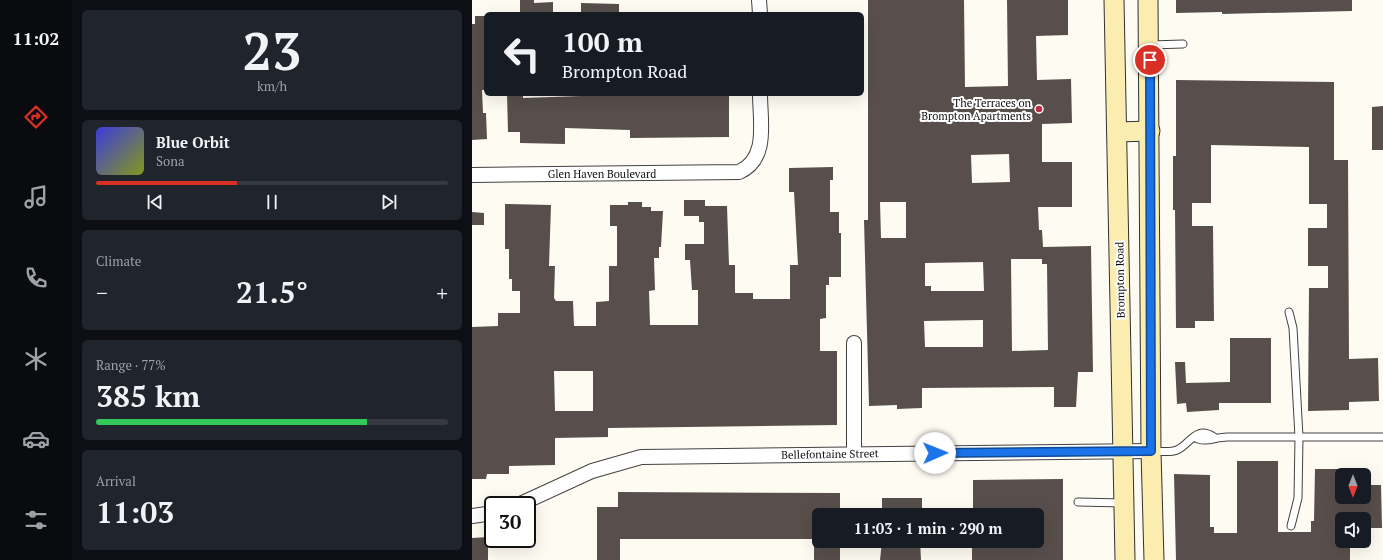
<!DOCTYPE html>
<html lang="en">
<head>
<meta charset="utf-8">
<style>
  :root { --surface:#171b24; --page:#20242c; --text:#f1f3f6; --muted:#9ea1a6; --line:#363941; --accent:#d93025 }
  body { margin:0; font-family:"PT Serif",serif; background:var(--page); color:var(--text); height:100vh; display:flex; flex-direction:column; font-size:15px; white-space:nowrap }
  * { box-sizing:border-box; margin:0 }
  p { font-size:13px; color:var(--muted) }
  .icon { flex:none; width:22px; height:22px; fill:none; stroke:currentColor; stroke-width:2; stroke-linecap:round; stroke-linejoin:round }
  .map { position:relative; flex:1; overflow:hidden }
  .drawer { display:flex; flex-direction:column; gap:10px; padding:10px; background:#0d0f14; width:400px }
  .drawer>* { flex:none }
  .banner { position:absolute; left:12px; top:12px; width:380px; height:84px; border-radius:6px; box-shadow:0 4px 16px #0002; background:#171b24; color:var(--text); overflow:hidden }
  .needle { width:26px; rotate:180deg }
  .tools { position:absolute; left:863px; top:468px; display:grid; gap:8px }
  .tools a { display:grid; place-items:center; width:36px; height:36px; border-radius:6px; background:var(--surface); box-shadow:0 4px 16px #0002; font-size:20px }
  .speed { position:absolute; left:12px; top:496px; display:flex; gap:8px; font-size:20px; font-weight:700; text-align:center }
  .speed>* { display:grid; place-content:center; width:52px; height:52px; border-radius:50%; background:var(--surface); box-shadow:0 4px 16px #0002; line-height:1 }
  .speed .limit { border:2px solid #111; border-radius:6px; background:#fff; color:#111 }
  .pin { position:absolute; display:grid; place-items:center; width:34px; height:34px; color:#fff; margin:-17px; border:2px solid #fff; border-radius:50%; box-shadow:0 1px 4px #0007 }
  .me { position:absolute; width:44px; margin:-22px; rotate:89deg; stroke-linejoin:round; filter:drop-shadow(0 0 3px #0008) }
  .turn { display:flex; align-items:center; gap:14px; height:84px; padding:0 12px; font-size:18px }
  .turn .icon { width:52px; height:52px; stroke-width:2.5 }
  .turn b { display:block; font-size:28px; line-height:34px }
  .big { font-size:30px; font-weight:600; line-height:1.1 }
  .drawer .tile { flex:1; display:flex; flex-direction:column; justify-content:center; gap:6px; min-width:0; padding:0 14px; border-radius:6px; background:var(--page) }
  .drawer .dial { align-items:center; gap:0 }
  .dial b { font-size:52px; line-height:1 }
  .song { display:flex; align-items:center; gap:12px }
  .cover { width:48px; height:48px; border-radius:6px; background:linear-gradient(135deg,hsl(240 70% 55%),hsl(70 70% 35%)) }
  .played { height:4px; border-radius:2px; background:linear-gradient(90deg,var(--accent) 40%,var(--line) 40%) }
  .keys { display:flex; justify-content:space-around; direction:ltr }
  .heat { display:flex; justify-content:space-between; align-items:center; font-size:22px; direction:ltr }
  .charge { height:6px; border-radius:3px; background:linear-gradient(90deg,#34c759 77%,var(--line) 0) }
  .trip { position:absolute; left:340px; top:508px; width:232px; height:40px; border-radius:6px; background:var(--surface); box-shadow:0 4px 16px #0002; font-weight:600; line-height:40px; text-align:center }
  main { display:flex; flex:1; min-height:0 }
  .menu { display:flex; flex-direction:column; width:72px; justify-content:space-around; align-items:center; background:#090b0e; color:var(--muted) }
  .menu .icon { width:28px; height:28px }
  .menu .on { color:var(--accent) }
  .menu b { font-size:18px; color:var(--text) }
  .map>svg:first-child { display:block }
</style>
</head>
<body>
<main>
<nav class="menu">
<b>11:02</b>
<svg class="icon on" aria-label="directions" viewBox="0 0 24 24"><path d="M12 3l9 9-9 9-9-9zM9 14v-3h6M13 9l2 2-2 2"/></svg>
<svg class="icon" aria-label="music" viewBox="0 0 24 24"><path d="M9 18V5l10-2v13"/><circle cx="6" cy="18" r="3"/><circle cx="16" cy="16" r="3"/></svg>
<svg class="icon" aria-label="phone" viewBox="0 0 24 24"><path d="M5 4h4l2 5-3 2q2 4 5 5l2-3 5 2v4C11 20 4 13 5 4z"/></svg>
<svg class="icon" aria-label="climate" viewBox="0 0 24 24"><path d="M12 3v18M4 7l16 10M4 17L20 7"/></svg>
<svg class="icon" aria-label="car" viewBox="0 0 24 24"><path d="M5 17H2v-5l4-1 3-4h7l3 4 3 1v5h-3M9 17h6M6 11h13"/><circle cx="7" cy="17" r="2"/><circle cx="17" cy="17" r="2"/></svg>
<svg class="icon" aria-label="filters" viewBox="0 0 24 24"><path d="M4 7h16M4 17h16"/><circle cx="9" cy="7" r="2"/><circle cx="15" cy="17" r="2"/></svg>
</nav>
<section class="drawer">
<div class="tile dial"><b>23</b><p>km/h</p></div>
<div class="tile">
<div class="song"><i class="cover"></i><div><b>Blue Orbit</b><p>Sona</p></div></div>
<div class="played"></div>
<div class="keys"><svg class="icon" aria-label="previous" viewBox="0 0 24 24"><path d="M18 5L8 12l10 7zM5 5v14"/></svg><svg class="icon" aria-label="pause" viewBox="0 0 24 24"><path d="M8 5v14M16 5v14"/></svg><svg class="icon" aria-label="next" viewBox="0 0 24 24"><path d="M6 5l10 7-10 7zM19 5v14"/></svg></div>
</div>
<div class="tile"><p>Climate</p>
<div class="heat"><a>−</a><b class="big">21.5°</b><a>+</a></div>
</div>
<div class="tile"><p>Range · 77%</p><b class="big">385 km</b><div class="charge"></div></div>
<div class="tile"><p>Arrival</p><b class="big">11:03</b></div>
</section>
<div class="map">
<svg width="911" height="560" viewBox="0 0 911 560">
  <rect width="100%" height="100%" fill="#fefbf2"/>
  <g fill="#584f4c" fill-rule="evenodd">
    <polygon points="48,0 62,0 62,3 81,2 81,14 48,14"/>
    <path d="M396,0H492L493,87L536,86L535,0H596V35L564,36L565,80L599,79L600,123L570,124V162H600V207H566L567,230H570L571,247L619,246L621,372H606L604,407H582V387L450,388V408L425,409V405L397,406L392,220H396ZM537,154L538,182L500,183L499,155ZM408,202H434V238H409ZM539,259H570V264H575L576,350L540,351ZM511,262L512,291H459V286H453V263ZM511,320V347H453L452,321Z"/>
    <polygon points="704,0 880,0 880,11 750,14 750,12 704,13"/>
    <polygon points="109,3 147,4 147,14 109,14"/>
    <polygon points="3,16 14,16 14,90 10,90 11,113 14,113 15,139 0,140 0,24 3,24"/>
    <polygon points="704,80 862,82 862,160 876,160 877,359 906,358 907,401 877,402 877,410 836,411 837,288 856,288 856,266 836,266 836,228 855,228 855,204 837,204 837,147 739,145 739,203 720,203 720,226 741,226 742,321 723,321 723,328 704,328 703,210 701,210 701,156 704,156"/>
    <polygon points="35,94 51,94 51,98 109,96 109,94 257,94 257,137 158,138 158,130 93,128 93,144 48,143 48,132 36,132"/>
    <polygon points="911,106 911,150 900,150 900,107"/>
    <path d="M361,167V180H358V212H367V233H369V277H357V285H354V318L348,319V351H365V425L136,428V437L83,438V465L37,466V474H15L14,479H0V327L26,326V313H48V291H40V279H37V249H33V204L79,205L77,266H83L82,298L84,301H101L102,326H124V302L137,301V266H145V226H138V205H156V202H170V207H179V211H191L189,247H187V258H182L183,290L177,291L178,325H226V290H220L218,260H213V244H232V222H227V216H212V200H233V206H255L257,265H263V293H281V299H318V265H326L322,192H317V168ZM82,371H121V411H83Z"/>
    <polygon points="0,212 12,213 12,225 0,225"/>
    <polygon points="758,338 799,338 799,403 747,403 747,410 715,412 714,403 705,404 703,362 713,362 714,383 758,382"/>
    <polygon points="765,461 806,461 806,532 839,532 839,521 842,521 843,469 870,469 870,497 898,497 898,485 909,485 910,528 899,528 898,519 870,519 870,541 878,541 878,560 704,560 702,474 738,475 738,527 742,527 742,533 765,533"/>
    <polygon points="591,479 591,560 500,560 500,541 565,541 565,515 501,515 501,480"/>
    <polygon points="146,492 368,493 368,515 347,515 347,539 148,539 148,560 125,560 125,507 146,507"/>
    <rect x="410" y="498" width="40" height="17"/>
    <polygon points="16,537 16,560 0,560 0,538"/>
    <rect x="342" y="541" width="26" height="19"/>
    <polygon points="410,541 448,541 449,560 408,560"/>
  </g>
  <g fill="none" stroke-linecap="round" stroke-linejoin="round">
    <defs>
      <g id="lane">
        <polyline points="678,45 711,44"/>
        <polyline points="817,312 821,328 827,437 826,498 819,526"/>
        <path d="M722,437C733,444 743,437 755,437H911"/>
        <path d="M679,451C686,451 698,453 705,450C719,444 723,425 742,437"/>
        <polyline points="606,502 652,503"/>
      </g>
      <g id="street">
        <polyline points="287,0 288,14"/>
        <path d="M0,175L267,172C297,159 288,121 288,94"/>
        <polyline points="382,343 382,454"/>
        <polyline points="46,505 120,471 169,457 679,451"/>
        <polyline points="0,516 21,513"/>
      </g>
      <g id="secondary">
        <polyline points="642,0 653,560"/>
        <polyline points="676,0 679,451 682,560"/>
        <polyline points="645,132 678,131"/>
      </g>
    </defs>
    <use href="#lane" stroke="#424242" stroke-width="9"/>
    <use href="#street" stroke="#424242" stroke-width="16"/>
    <use href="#secondary" stroke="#313131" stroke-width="21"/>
    <use href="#lane" stroke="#fff" stroke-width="7"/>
    <use href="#street" stroke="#fff" stroke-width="14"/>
    <use href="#secondary" stroke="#fbecb0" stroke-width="19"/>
  </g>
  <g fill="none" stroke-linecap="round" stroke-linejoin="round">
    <defs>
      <polyline id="route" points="463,453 679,451 678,60"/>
    </defs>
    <use href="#route" stroke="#114b97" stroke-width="10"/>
    <use href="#route" stroke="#1a73e8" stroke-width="7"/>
  </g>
  <circle fill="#ba2c41" stroke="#fff" stroke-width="1.5" cx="567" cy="109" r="4"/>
  <g text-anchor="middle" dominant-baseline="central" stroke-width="4" stroke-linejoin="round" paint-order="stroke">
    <g font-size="11" fill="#0f0f0f" stroke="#fff" text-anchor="end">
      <text x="559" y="103">The Terraces on<tspan x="559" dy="13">Brompton Apartments</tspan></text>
    </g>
    <g font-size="11" fill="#0f0f0f" stroke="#fff">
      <text x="130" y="174">Glen Haven Boulevard</text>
      <text transform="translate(648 280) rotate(-91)">Brompton Road</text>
      <text transform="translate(358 454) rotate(-1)">Bellefontaine Street</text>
    </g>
  </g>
</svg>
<div class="tools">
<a><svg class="needle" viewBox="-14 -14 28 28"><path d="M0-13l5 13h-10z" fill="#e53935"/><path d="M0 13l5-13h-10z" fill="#9ea1a6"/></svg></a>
<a><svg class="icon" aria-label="sound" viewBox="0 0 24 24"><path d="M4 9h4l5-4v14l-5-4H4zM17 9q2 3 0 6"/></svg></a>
</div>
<div class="speed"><div class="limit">30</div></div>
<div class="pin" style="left:678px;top:60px;background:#d93025"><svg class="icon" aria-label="arrive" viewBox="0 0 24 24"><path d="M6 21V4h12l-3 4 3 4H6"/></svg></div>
<svg class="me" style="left:463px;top:453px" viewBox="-20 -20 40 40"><circle r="19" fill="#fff"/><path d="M0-13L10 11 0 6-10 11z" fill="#1a73e8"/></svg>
<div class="trip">11:03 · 1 min · 290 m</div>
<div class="banner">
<div class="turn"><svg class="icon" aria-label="left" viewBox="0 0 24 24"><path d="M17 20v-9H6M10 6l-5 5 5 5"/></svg><div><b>100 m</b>Brompton Road</div></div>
</div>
</div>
</main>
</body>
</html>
